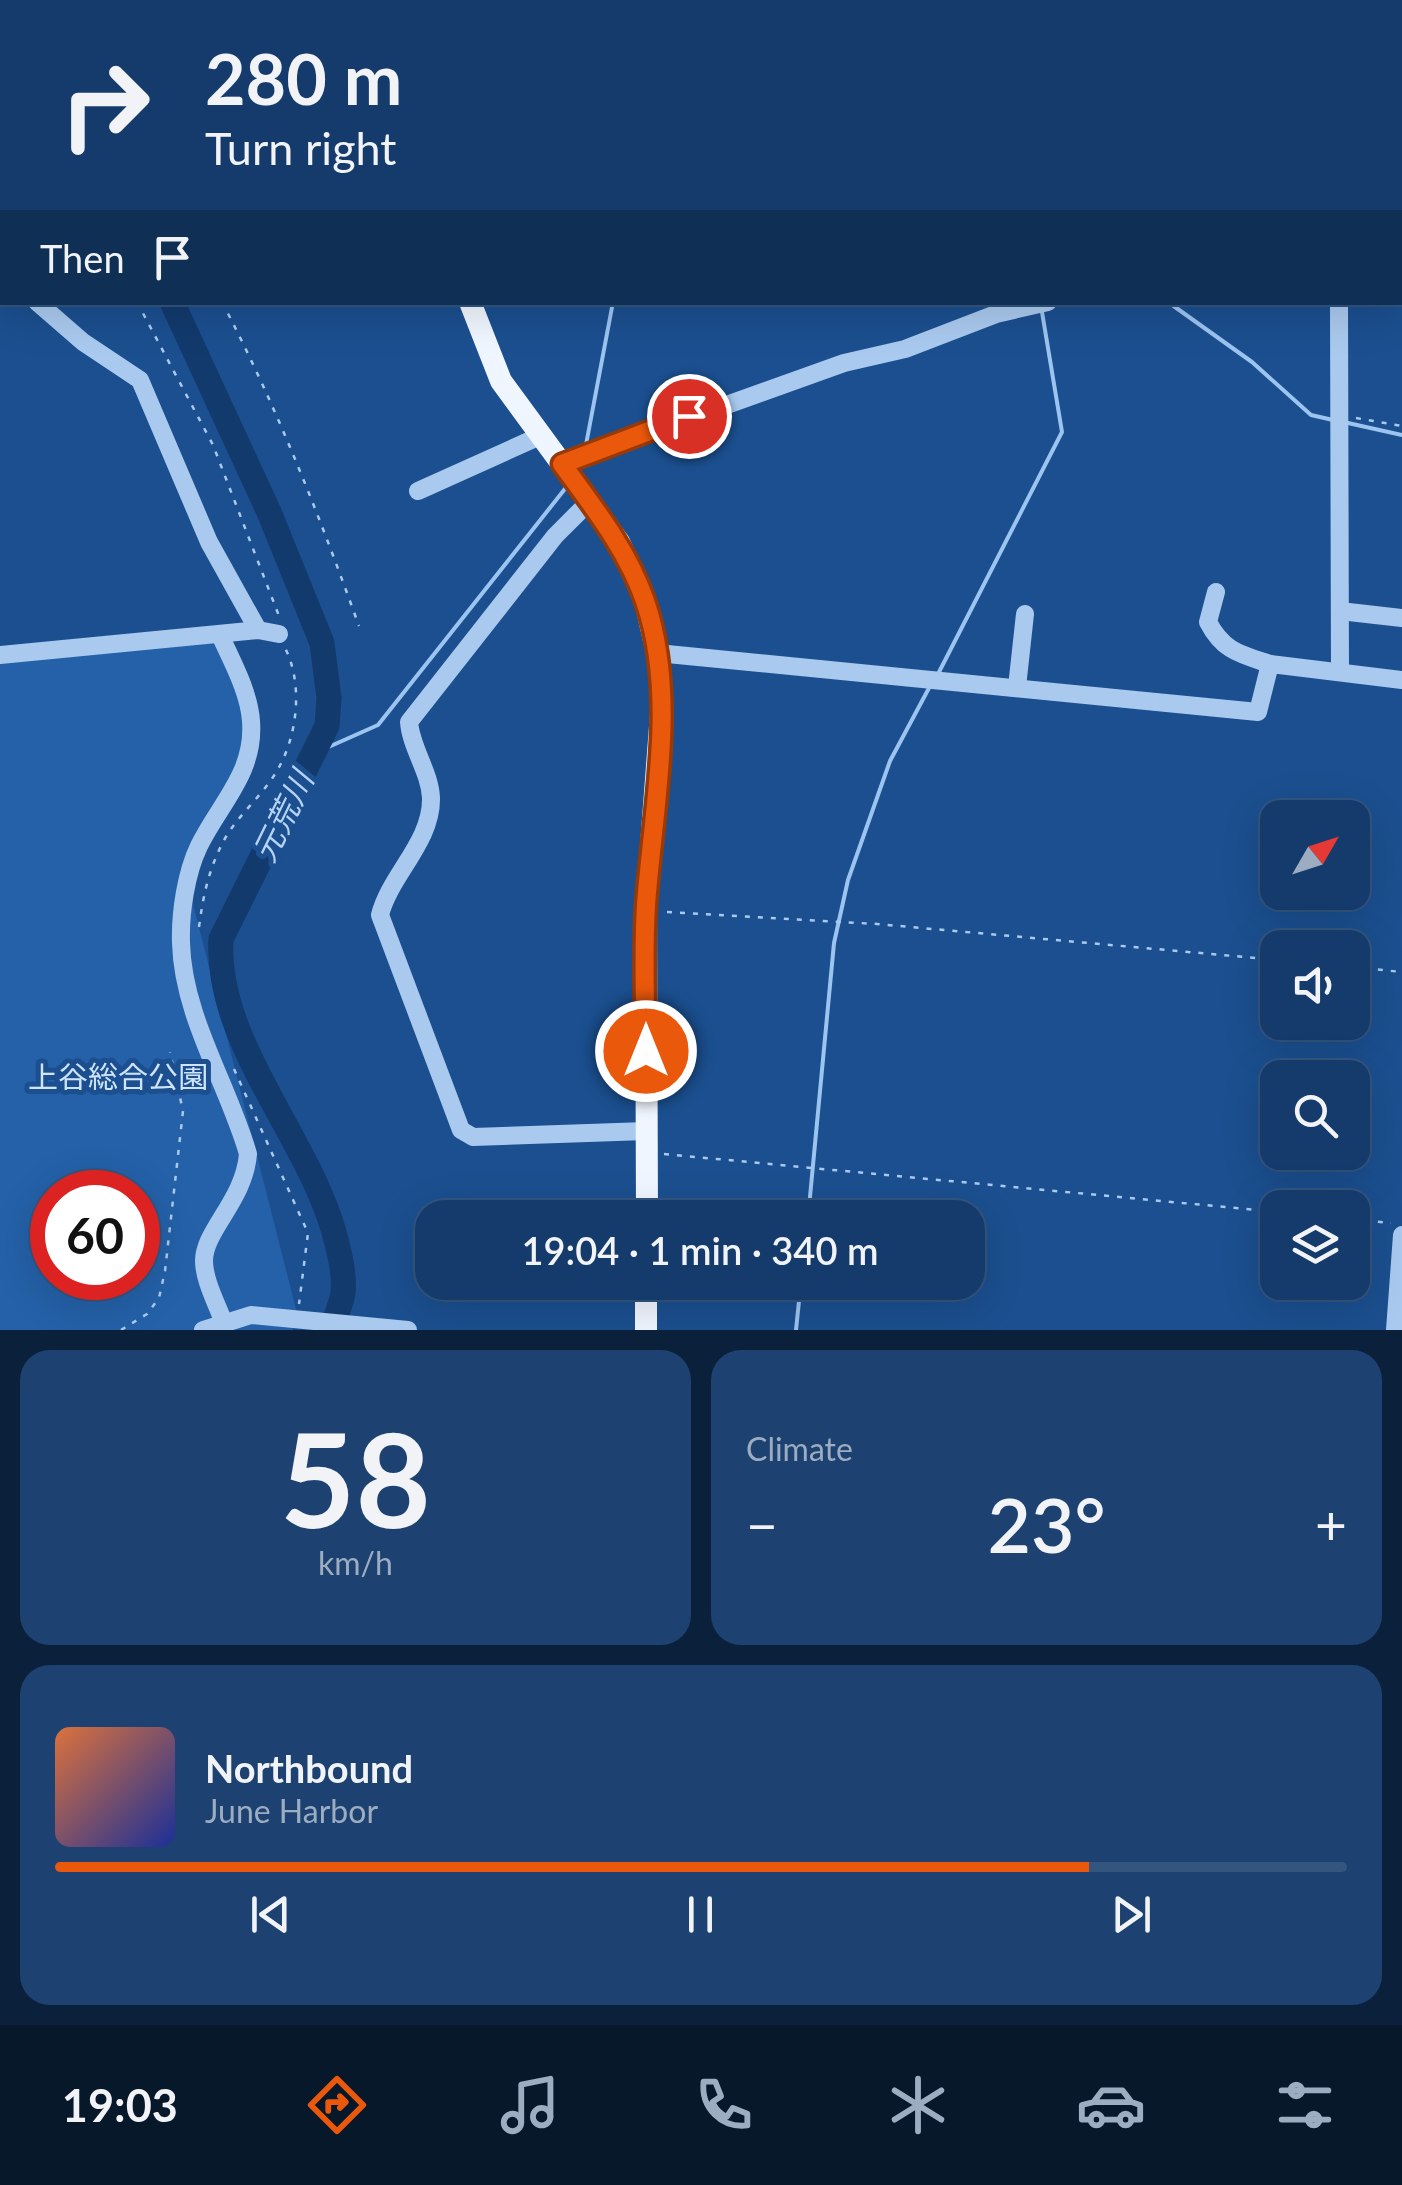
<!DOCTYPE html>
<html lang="en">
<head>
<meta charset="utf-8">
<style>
  :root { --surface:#143b6b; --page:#1d4271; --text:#f1f3f6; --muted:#9dadc1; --line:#33557e; --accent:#ea580c }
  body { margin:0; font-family:Lato,"Noto Sans JP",sans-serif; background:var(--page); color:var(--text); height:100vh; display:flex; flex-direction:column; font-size:38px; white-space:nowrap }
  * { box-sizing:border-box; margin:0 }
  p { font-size:32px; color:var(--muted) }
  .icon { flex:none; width:55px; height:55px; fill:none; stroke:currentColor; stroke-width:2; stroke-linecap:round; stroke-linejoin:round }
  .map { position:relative; height:1330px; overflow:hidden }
  .details { display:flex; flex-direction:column; gap:20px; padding:20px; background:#0b203b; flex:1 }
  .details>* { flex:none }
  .top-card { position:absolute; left:0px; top:0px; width:1402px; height:305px; box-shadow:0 10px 40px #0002,0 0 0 2px var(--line); background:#143b6b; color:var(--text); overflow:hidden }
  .needle { width:65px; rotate:51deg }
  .fabs { position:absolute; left:1260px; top:800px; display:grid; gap:20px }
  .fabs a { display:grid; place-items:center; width:110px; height:110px; border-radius:20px; background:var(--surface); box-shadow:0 10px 40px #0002,0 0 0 2px var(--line); font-size:50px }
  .speed { position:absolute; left:30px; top:1170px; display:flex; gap:20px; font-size:50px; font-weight:700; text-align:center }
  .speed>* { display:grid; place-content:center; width:130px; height:130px; border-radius:50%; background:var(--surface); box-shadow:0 10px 40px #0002,0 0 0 2px var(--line); line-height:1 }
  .speed .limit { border:15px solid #d22; background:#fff; color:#111 }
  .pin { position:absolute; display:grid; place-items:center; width:85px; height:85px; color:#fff; margin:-42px; border:5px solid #fff; border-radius:50%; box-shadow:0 2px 10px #0007 }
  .me { position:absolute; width:110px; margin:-55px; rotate:0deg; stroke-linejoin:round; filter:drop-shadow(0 0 8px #0008) }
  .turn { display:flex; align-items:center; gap:35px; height:210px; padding:0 40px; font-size:45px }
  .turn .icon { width:130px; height:130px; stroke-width:2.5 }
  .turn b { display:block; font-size:70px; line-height:85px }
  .then { display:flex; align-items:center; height:95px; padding:0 40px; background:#0003; gap:20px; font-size:38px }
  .big { font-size:75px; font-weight:600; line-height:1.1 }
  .details .tile { flex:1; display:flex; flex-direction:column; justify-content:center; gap:15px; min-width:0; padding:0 35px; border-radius:30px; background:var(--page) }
  .details .dial { align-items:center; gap:0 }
  .dial b { font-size:130px; line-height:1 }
  .song { display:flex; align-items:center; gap:30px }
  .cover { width:120px; height:120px; border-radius:15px; background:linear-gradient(135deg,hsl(20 70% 55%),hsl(230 70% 35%)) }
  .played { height:10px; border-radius:5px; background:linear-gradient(90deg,var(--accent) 80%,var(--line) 80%) }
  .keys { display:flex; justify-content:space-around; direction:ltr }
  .heat { display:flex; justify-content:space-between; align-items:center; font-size:55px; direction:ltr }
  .details .tiles { flex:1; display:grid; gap:20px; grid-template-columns:1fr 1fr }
  .tile:last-child { grid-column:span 2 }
  .trip { position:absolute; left:415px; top:1200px; width:570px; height:100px; border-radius:30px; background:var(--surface); box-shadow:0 10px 40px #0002,0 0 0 2px var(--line); font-weight:600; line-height:100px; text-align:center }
  .tabs { display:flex; height:160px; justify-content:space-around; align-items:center; background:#08182b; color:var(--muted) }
  .tabs .icon { width:70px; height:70px }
  .tabs .current { color:var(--accent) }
  .tabs b { font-size:45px; color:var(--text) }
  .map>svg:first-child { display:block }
</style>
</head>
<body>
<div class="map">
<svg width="1402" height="1330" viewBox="0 0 1402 1330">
  <rect width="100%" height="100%" fill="#1b4f8f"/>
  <path fill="#2461a8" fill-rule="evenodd" d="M220,635L251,721L248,758L188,884L298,1317L293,1330H0V652ZM52,1192H138V1278H52Z"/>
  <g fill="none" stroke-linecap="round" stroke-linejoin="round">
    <g stroke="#9cc4f0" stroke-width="4">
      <polyline points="651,0 651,2"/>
      <polyline points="804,0 805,2"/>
      <polyline points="1168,302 1252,362 1311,415 1333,420"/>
      <polyline points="1348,423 1402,435"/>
      <polyline points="585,450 613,302"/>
      <polyline points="937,676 1062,432 1042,312"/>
      <polyline points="315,753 378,725 568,485"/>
      <polyline points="808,1218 834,943 848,880 890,761 929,688"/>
      <polyline points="796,1330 801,1282"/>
    </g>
    <g stroke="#123a6d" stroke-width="25">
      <polyline points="0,5 2,10"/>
      <path d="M172,302L269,512L322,643L329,698L327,726L221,939C215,1041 306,1134 334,1232C339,1251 345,1273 343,1293C341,1305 335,1318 331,1330"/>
    </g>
    <g stroke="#a9c9ee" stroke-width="2.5" stroke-dasharray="5 8" stroke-linecap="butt">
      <polyline points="50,0 51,2"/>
      <polyline points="0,59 2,64"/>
      <polyline points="137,302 213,445 279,616"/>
      <path d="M222,302C277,407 319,515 359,626"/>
      <polyline points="1356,418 1402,426"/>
      <polyline points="667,912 877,924 1278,960"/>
      <path d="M199,927C203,897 208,872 222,844C236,816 263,796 278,769C298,734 303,683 285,648"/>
      <polyline points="1352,967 1402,972"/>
      <polyline points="234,1069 308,1233 299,1304"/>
      <polyline points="664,1154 1278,1212"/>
      <polyline points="1352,1219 1391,1223"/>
      <polyline points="121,1330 147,1314 159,1298 165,1271 183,1111 170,1052"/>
    </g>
    <g stroke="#a9c9ee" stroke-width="18">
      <polyline points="144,0 145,2"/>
      <polyline points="829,0 830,2"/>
      <polyline points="1171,0 1171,2"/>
      <polyline points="1217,0 1221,2"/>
      <polyline points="162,2 174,0"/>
      <polyline points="277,2 277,0"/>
      <polyline points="1096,2 1101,0"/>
      <polyline points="1400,65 1402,65"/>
      <polyline points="1400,248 1402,243"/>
      <polyline points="1400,273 1402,273"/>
      <polyline points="37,302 83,342 140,380 209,542 258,630"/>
      <polyline points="1339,302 1340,672"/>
      <polyline points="562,464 844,363 905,349 996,314 1048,302"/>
      <polyline points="418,491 540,436"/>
      <path d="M590,501L555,536L409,722C411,748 430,772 431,798C432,842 390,875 380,915L461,1130L473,1137L646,1131"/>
      <path d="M1216,592L1208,622C1223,651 1240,654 1270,664"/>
      <polyline points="1340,611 1402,618"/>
      <path d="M220,635C232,661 249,692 251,721C255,773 220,803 199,846C186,873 180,913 181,943C183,1017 228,1084 248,1154C244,1201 204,1230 204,1261C204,1280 217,1304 223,1321"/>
      <polyline points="657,653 1258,712 1270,664 1402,680"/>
      <polyline points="0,655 258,630 279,634"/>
      <polyline points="1017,687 1025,614"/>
      <polyline points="203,1330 251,1315 408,1330"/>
      <polyline points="1395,1330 1402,1235"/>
    </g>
    <g stroke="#f0f6ff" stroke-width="22">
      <polyline points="382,0 384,2"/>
      <polyline points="594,2 599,0"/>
      <polyline points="0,212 2,212"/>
      <polyline points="470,302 501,381 619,542 645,601 657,653 662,700 646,911 647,1218"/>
      <polyline points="646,1330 646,1282"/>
    </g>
  </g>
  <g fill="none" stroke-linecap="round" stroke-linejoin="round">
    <defs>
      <path id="route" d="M646,1051C645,1003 643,953 646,905C653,807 678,697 645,601C627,549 594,508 562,464L689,416"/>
    </defs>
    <use href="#route" stroke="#983908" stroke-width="25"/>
    <use href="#route" stroke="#ea580c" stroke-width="18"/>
  </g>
  <g text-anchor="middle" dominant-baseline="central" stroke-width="10" stroke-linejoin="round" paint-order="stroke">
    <g font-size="30" fill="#cfe3fa" stroke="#1b4f8f">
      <text x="118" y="1076">上谷総合公園</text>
    </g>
    <g font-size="32" font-style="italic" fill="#b5d3f5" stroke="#1b4f8f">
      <text transform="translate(282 816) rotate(-64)">元荒川</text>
    </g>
  </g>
</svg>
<div class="fabs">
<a><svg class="needle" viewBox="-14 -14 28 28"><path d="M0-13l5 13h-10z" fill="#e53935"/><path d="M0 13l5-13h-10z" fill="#9dadc1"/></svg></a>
<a><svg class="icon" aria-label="sound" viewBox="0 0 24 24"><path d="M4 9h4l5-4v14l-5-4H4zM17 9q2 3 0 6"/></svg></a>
<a><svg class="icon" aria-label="search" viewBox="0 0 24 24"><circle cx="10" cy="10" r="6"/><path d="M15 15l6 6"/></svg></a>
<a><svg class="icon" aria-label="layers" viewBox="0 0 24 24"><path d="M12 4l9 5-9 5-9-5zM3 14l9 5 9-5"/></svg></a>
</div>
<div class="speed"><div class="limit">60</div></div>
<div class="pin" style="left:689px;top:416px;background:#d93025"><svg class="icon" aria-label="arrive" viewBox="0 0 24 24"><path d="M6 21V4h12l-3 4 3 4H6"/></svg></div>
<svg class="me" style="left:646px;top:1051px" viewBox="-20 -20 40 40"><circle r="17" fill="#ea580c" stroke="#fff" stroke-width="3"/><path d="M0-11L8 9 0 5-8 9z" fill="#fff"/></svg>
<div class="trip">19:04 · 1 min · 340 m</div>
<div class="top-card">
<div class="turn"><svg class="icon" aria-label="right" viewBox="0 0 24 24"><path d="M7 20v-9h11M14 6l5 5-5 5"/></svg><div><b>280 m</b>Turn right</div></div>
<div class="then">Then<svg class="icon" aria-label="arrive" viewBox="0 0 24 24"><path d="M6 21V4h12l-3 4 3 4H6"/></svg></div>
</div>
</div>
<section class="details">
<div class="tiles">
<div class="tile dial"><b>58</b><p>km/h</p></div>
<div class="tile"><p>Climate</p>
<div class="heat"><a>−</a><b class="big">23°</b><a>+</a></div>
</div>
<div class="tile">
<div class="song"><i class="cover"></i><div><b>Northbound</b><p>June Harbor</p></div></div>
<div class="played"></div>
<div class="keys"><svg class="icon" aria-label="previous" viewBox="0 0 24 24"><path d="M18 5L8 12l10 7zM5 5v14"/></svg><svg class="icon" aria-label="pause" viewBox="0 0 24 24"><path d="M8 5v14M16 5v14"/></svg><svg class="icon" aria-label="next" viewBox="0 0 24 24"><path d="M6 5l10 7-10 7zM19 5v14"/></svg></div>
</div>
</div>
</section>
<nav class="tabs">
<b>19:03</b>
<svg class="icon current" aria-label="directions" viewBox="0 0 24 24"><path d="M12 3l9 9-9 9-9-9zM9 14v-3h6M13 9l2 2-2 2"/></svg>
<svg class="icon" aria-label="music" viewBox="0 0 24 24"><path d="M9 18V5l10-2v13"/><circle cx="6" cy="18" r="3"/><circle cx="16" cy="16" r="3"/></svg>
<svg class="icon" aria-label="phone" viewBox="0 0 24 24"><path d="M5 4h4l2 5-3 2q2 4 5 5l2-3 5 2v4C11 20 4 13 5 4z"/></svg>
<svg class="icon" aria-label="climate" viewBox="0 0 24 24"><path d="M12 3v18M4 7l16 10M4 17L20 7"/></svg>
<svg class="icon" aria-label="car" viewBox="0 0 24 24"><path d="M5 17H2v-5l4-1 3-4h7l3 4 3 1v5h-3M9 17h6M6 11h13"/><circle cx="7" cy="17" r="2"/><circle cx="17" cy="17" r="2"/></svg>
<svg class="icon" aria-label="filters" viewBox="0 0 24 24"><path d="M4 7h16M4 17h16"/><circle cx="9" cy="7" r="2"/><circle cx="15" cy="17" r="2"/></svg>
</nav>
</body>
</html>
